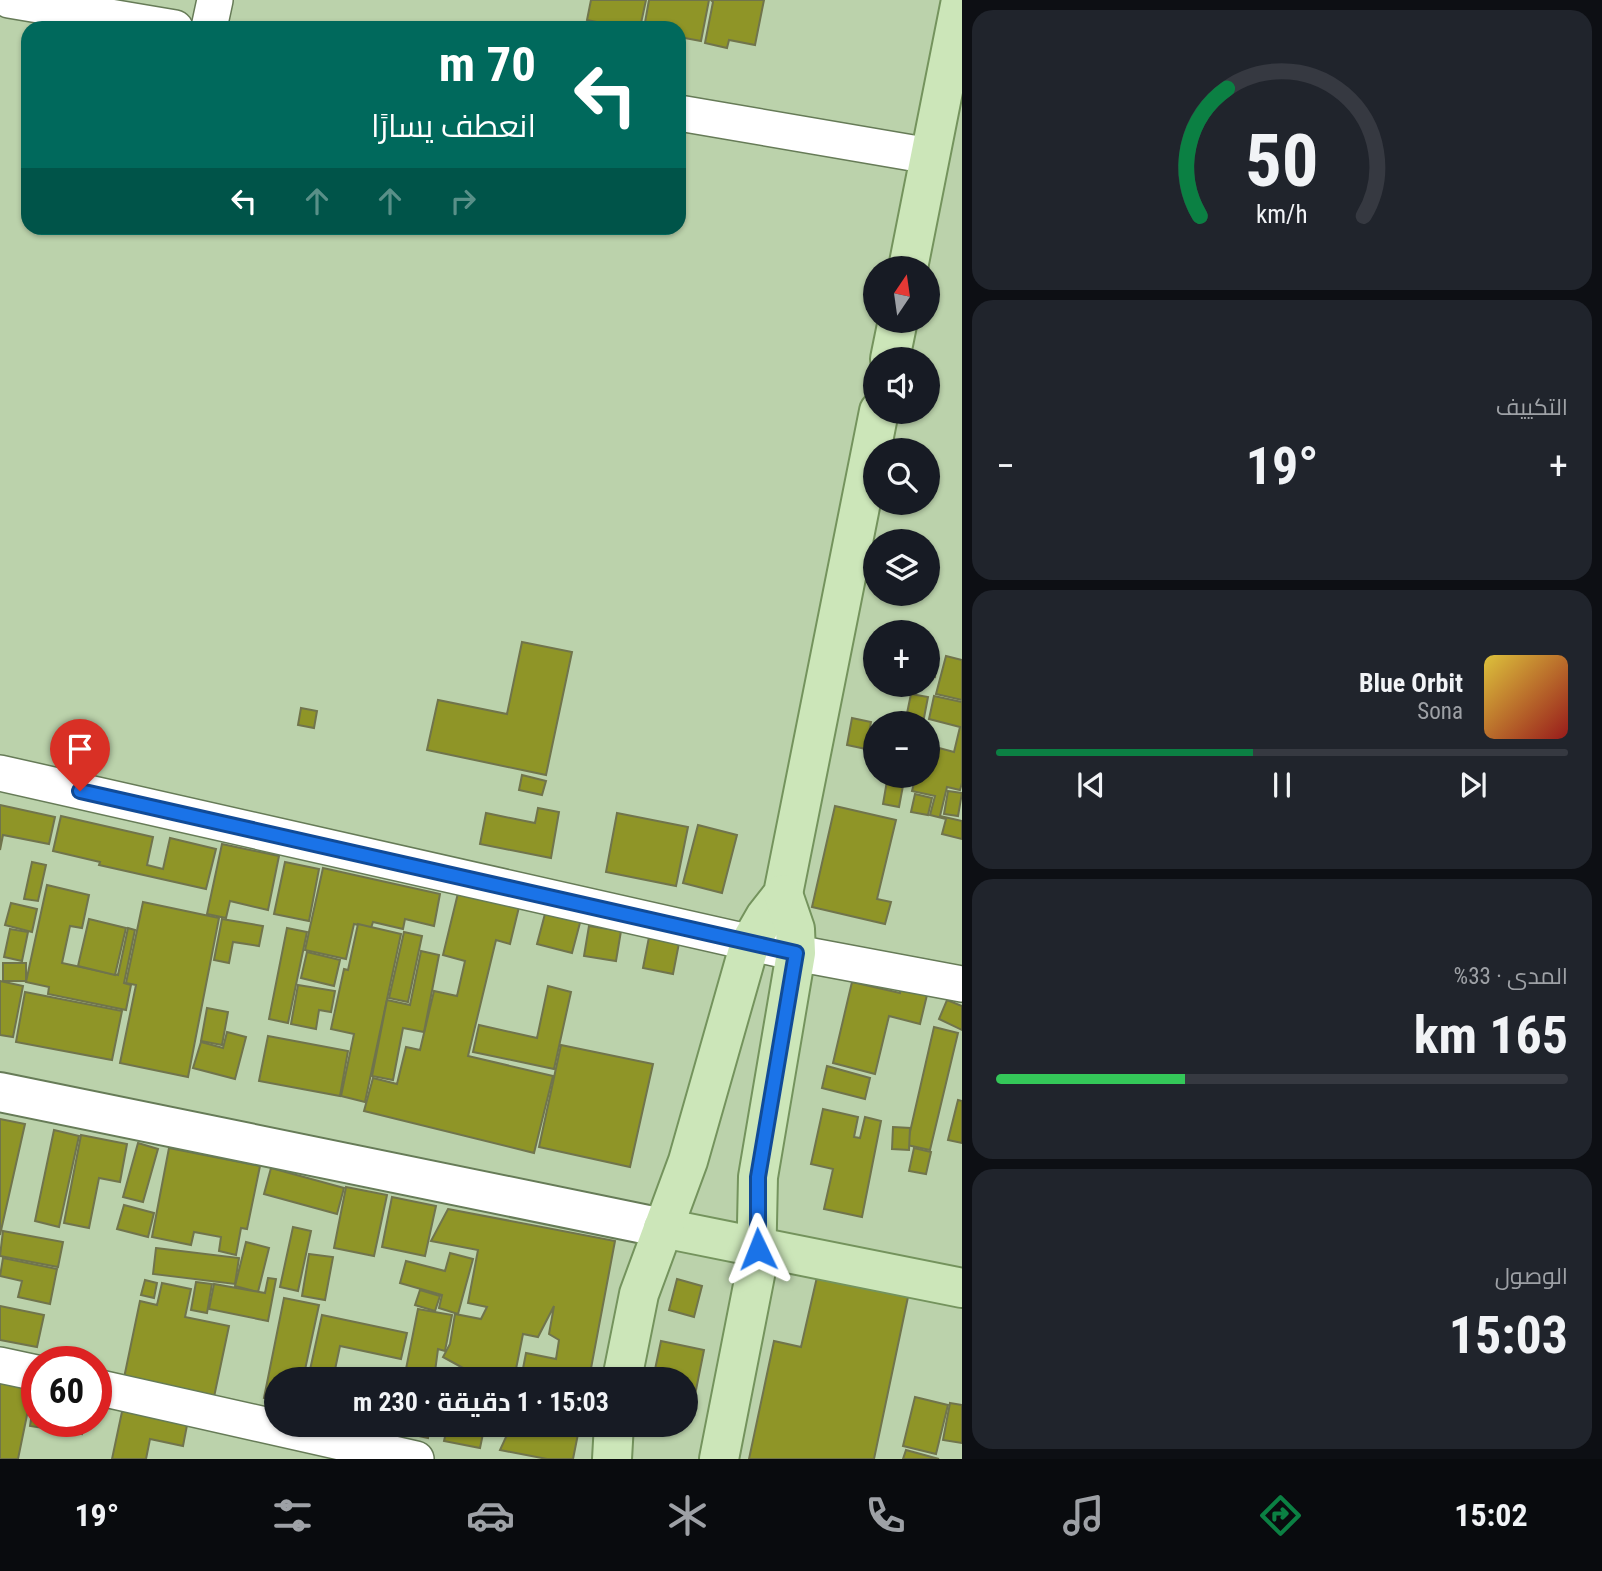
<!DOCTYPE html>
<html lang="ar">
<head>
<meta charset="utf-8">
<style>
  :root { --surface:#171b24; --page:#20242c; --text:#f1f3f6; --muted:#9ea1a6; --line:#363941; --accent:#0b8043 }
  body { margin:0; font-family:"Roboto Condensed",Cairo,sans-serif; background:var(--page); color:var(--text); direction:rtl; height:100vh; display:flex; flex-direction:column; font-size:26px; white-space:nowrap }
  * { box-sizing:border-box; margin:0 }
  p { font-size:23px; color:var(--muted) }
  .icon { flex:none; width:38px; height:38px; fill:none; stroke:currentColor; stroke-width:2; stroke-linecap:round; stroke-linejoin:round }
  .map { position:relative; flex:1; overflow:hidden; direction:ltr }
  .details { display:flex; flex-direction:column; gap:10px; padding:10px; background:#0d0f14; width:640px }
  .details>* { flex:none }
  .banner { position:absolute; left:21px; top:21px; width:665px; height:214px; border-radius:21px; box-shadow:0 2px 5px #0004; direction:rtl; background:#00695c; color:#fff; overflow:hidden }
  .needle { width:46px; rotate:13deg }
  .controls { position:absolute; left:863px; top:256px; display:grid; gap:14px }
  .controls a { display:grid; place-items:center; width:77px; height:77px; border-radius:50%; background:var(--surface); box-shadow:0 2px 5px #0004; font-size:35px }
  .speed { position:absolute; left:21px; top:1346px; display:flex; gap:14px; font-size:35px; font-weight:700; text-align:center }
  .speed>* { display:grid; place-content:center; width:91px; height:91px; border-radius:50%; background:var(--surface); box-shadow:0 2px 5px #0004; line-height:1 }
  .speed .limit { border:10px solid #d22; background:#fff; color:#111 }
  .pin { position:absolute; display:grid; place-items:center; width:60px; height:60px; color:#fff; margin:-72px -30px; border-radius:50% 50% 50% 0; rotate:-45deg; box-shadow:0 0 7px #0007 }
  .pin .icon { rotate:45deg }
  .me { position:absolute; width:77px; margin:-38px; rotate:358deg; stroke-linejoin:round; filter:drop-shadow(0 0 5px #0008) }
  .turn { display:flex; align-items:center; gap:24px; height:147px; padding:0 35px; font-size:32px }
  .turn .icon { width:91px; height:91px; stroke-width:2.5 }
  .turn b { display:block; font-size:49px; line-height:60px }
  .lanes { display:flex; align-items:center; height:66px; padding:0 35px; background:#0003; justify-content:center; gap:35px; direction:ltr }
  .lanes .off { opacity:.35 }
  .big { font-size:52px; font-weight:700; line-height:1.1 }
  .details .card { flex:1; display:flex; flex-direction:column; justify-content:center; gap:10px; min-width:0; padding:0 24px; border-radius:21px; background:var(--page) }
  .details .dial { align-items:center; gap:0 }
  .dial svg { height:182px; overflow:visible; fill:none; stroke:var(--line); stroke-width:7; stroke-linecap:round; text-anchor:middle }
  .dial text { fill:var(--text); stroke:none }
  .song { display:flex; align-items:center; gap:21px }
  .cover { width:84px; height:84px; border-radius:10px; background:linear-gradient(135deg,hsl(50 70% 55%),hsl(0 70% 35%)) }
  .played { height:7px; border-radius:4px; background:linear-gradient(90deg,var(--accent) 45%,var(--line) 45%) }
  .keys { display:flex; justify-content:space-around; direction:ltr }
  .heat { display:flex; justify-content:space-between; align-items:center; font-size:38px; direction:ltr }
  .charge { height:10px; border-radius:5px; background:linear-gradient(90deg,#34c759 33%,var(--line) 0) }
  .trip { position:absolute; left:264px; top:1367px; width:434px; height:70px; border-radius:35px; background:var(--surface); box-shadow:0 2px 5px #0004; font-weight:700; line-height:70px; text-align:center; direction:rtl }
  .menu { display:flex; height:112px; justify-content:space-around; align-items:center; background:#090b0e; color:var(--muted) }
  .menu .icon { width:49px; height:49px }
  .menu .current { color:var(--accent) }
  .menu b { font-size:32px; color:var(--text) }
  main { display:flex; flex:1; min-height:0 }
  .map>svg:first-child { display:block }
</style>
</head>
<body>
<main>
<section class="details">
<div class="card dial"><svg viewBox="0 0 100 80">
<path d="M14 69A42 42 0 1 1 86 69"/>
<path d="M14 69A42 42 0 0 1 26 13" stroke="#0b8043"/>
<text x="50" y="56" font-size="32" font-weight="700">50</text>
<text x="50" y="72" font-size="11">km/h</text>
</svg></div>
<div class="card"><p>التكييف</p>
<div class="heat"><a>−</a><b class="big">19°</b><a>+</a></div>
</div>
<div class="card">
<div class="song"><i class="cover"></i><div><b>Blue Orbit</b><p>Sona</p></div></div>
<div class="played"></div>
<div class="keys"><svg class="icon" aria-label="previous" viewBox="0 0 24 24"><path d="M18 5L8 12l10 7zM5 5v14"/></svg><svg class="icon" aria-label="pause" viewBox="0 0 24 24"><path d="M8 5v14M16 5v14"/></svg><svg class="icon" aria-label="next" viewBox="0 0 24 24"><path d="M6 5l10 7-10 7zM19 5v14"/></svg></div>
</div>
<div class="card"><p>المدى · 33%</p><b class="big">165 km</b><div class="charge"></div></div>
<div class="card"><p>الوصول</p><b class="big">15:03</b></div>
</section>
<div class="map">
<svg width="962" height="1459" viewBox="0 0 962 1459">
  <rect width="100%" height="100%" fill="#bbd2ab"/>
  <g fill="#8f9527" stroke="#70744c" stroke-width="2">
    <polygon points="591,0 646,0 640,28 625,28 587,20"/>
    <polygon points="649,0 709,0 701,41 679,37 679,28 644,28"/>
    <polygon points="711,0 764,0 755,45 729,40 727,48 705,43 713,2"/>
    <polygon points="522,642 572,652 546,775 427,750 438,700 507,714"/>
    <polygon points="928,654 937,655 935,677 928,676"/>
    <polygon points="946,656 962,660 962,700 936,694"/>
    <polygon points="911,694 928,697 923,723 905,723"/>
    <polygon points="934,696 962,702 962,783 960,790 947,787 940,816 962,821 962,839 942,834 946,819 930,815 935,796 912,791 916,775 928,775 928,745 954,752 960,727 929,719"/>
    <polygon points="301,708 317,711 314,728 298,725"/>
    <polygon points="852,718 871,722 866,749 847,745"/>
    <polygon points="522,775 546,781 542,795 519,790"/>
    <polygon points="888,775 905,775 899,807 883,804"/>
    <polygon points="948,791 962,793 958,816 944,814"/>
    <polygon points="915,794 932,798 928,815 911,812"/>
    <polygon points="0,805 55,817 49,844 3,835 0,850"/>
    <polygon points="835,806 896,820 877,899 891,902 885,924 812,907"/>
    <polygon points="538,808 559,812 551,858 480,844 486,813 535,823"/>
    <polygon points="617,813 688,827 676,886 606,872"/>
    <polygon points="61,816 153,837 147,865 163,869 170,838 216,849 206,889 99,865 100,862 53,851"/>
    <polygon points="698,825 737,835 722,893 683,883"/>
    <polygon points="222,844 279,856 268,910 230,901 226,918 207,914"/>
    <polygon points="32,862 46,865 38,901 24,899"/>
    <polygon points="285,862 319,869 309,921 274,914"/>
    <polygon points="323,868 440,894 434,926 405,919 403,929 373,922 371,928 354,924 346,959 305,950"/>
    <polygon points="47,885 89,895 82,928 70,926 62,963 118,975 128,928 135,930 124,983 131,985 126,1010 48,994 49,987 26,982"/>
    <polygon points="459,889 520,903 510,944 496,940 468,1056 553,1076 534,1153 364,1111 373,1078 397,1084 406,1047 420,1050 434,991 457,996 465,961 443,955"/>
    <polygon points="143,902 219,918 188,1077 120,1063 136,985 126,983"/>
    <polygon points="11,903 37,909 32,932 5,925"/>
    <polygon points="546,910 581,919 572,953 537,944"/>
    <polygon points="89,919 126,928 115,975 78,966"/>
    <polygon points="222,919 263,926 259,946 233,942 229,963 214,960"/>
    <polygon points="358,924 401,934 365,1102 341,1096 354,1034 331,1029 344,969 348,970"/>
    <polygon points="589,926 621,931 616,961 584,956"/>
    <polygon points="287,928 307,932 288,1023 269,1019"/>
    <polygon points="10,929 28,932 22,961 4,957"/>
    <polygon points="404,932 422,936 408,1002 389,998"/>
    <polygon points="650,932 680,938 673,974 643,968"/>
    <polygon points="421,951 439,955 424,1032 403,1028 393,1080 372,1076 387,1000 410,1005"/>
    <polygon points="307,952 340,960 334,986 301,978"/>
    <rect x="3" y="963" width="23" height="18"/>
    <polygon points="0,981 23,986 13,1037 0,1035"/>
    <polygon points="852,982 900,993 900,989 927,995 920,1024 889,1016 875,1074 833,1063"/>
    <polygon points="298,985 335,991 331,1012 319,1010 316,1029 291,1024"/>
    <polygon points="548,986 571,992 554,1069 473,1052 479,1025 537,1038"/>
    <polygon points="25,992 122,1011 112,1060 16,1042"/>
    <polygon points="947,1000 962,1006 962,1030 939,1019"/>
    <polygon points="207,1008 228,1012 222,1045 201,1041"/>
    <polygon points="934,1027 958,1033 930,1150 907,1145"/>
    <polygon points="227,1032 246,1037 235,1079 193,1068 201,1042 223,1048"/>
    <polygon points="268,1036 348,1051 340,1096 259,1081"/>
    <polygon points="561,1045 653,1064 630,1167 539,1147"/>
    <polygon points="827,1066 870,1078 865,1099 822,1088"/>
    <polygon points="958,1100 962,1101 962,1143 948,1140"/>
    <polygon points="823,1109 858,1117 854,1137 860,1138 865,1117 881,1121 862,1217 824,1209 833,1169 811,1164"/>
    <polygon points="0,1119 25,1124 0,1235"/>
    <polygon points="893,1127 910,1128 909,1150 892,1149"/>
    <polygon points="54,1130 79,1136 59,1227 35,1221"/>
    <polygon points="81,1135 127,1144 120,1182 99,1178 89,1228 64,1223"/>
    <polygon points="138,1143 158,1149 143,1202 123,1197"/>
    <polygon points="169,1148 260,1166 247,1229 241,1228 236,1255 219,1251 221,1237 194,1232 191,1245 152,1237"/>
    <polygon points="914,1148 931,1152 926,1174 909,1171"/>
    <polygon points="271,1168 344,1188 337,1214 264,1194"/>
    <polygon points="346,1187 387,1195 374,1256 334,1248"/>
    <polygon points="392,1197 436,1206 425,1256 382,1247"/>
    <polygon points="124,1205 154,1213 148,1237 117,1229"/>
    <polygon points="448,1209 615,1241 589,1379 521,1379 526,1353 556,1359 559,1340 549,1334 554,1306 538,1337 523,1334 514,1379 471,1379 474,1374 443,1357 450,1344 455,1314 481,1319 487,1307 468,1303 478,1250 431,1241"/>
    <polygon points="293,1227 311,1231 298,1291 280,1287"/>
    <polygon points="3,1231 63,1242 58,1267 0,1256"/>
    <polygon points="246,1242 269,1248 258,1292 235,1286"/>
    <polygon points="156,1248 239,1258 235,1284 153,1274"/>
    <polygon points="450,1253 473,1259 458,1314 439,1308 442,1295 400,1283 406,1261 445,1271"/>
    <polygon points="309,1254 333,1257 325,1300 302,1296"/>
    <polygon points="3,1258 57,1269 50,1304 18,1297 22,1281 0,1276"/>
    <polygon points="817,1277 908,1297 874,1459 749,1459 774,1341 801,1347"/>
    <polygon points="268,1278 276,1279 268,1321 209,1309 214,1284 265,1293"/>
    <polygon points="677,1279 702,1286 694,1317 669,1310"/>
    <polygon points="145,1280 157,1283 154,1298 141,1295"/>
    <polygon points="196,1282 212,1284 207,1313 191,1310"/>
    <polygon points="162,1283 191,1289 185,1317 229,1326 214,1397 124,1378 140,1301 157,1305"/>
    <polygon points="420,1290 440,1296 435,1311 415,1305"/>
    <polygon points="284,1298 319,1305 303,1379 276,1379 276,1400 264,1398"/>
    <polygon points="0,1306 44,1315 37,1347 0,1340"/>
    <polygon points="418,1309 452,1315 445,1351 438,1349 434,1379 404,1379"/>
    <polygon points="322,1315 407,1333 401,1359 340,1346 333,1379 308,1379"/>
    <polygon points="661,1341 704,1350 694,1400 686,1399 686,1379 653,1379"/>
    <polygon points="0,1374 34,1381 18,1459 0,1459"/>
    <polygon points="915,1397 948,1405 936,1454 903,1446"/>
    <polygon points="34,1401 37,1401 37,1421 84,1421 82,1434 30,1426"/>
    <polygon points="950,1403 962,1405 962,1443 943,1440"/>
    <polygon points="123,1407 188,1420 183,1446 150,1439 146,1459 112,1459"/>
    <polygon points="365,1424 430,1424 428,1438"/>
    <polygon points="448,1424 485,1424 480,1448 444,1441"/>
    <polygon points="512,1424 580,1424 573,1459 547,1459 500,1450"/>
    <polygon points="906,1450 939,1459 903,1459"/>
  </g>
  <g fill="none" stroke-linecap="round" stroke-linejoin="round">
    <defs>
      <g id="street">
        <polyline points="9,0 175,28"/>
        <polyline points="209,28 215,0"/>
        <polyline points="679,113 930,156"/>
        <polyline points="0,773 796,953 962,984"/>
        <polyline points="0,1365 37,1373"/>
        <polyline points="96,1387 416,1459"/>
      </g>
      <polyline id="secondary" points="0,1092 663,1228"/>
      <g id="primary">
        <polyline points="908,268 961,0"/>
        <polyline points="890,359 898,320"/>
        <polyline points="663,1228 962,1288"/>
        <polyline points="622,1379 639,1294 688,1161 750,943 765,917 783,894 879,411"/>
        <polyline points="612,1459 614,1424"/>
        <polyline points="719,1459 756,1270 758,1177 796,953 795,929 783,894"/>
      </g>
    </defs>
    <use href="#street" stroke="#667b57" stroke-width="38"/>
    <use href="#secondary" stroke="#667b57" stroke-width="42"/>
    <use href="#primary" stroke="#74935d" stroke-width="42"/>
    <use href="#street" stroke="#fff" stroke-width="35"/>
    <use href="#secondary" stroke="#fff" stroke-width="38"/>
    <use href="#primary" stroke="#cce6b9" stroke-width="38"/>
  </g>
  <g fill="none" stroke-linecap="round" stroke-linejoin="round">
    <defs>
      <polyline id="route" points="80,791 796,953 758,1177 758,1249"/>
    </defs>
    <use href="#route" stroke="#114b97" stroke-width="18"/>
    <use href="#route" stroke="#1a73e8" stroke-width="12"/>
  </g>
</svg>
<div class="controls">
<a><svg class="needle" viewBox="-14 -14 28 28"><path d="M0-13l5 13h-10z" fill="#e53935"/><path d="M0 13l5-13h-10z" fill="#9ea1a6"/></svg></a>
<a><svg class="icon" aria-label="sound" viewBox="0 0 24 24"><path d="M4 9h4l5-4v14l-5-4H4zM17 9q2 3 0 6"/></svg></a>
<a><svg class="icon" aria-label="search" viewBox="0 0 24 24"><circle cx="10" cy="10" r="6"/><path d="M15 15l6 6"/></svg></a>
<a><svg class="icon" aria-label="layers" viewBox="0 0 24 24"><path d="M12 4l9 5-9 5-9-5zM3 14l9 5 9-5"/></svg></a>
<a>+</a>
<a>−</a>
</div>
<div class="speed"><div class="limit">60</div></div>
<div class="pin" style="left:80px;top:791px;background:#d93025"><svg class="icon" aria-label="arrive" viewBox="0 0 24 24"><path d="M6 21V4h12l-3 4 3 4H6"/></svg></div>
<svg class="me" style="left:758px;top:1249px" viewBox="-20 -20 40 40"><path d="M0-17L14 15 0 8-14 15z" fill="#1a73e8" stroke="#fff" stroke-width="4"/></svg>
<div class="trip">15:03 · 1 دقيقة · 230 m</div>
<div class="banner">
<div class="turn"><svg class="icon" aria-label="left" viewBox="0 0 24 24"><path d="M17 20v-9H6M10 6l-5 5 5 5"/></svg><div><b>70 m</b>انعطف يسارًا</div></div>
<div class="lanes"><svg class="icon" aria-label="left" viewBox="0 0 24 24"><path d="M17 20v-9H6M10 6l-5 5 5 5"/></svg><svg class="icon off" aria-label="ahead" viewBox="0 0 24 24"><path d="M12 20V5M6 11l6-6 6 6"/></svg><svg class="icon off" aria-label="ahead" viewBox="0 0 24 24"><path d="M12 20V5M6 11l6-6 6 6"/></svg><svg class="icon off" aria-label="right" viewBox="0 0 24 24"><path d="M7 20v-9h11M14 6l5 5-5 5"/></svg></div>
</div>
</div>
</main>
<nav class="menu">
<b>15:02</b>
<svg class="icon current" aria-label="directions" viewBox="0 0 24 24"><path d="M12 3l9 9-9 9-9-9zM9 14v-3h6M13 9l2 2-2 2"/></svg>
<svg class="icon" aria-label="music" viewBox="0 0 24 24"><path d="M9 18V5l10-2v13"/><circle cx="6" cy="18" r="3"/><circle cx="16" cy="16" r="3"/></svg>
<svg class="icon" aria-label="phone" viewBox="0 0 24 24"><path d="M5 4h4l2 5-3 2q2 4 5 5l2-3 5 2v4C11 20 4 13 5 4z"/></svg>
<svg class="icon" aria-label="climate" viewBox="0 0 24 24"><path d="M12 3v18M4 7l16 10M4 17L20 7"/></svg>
<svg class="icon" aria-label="car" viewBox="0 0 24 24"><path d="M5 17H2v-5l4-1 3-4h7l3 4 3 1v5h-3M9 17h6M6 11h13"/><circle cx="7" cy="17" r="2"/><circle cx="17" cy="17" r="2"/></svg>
<svg class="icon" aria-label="filters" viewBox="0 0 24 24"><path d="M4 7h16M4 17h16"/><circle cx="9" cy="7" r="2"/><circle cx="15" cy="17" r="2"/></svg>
<b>19°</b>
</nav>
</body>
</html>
